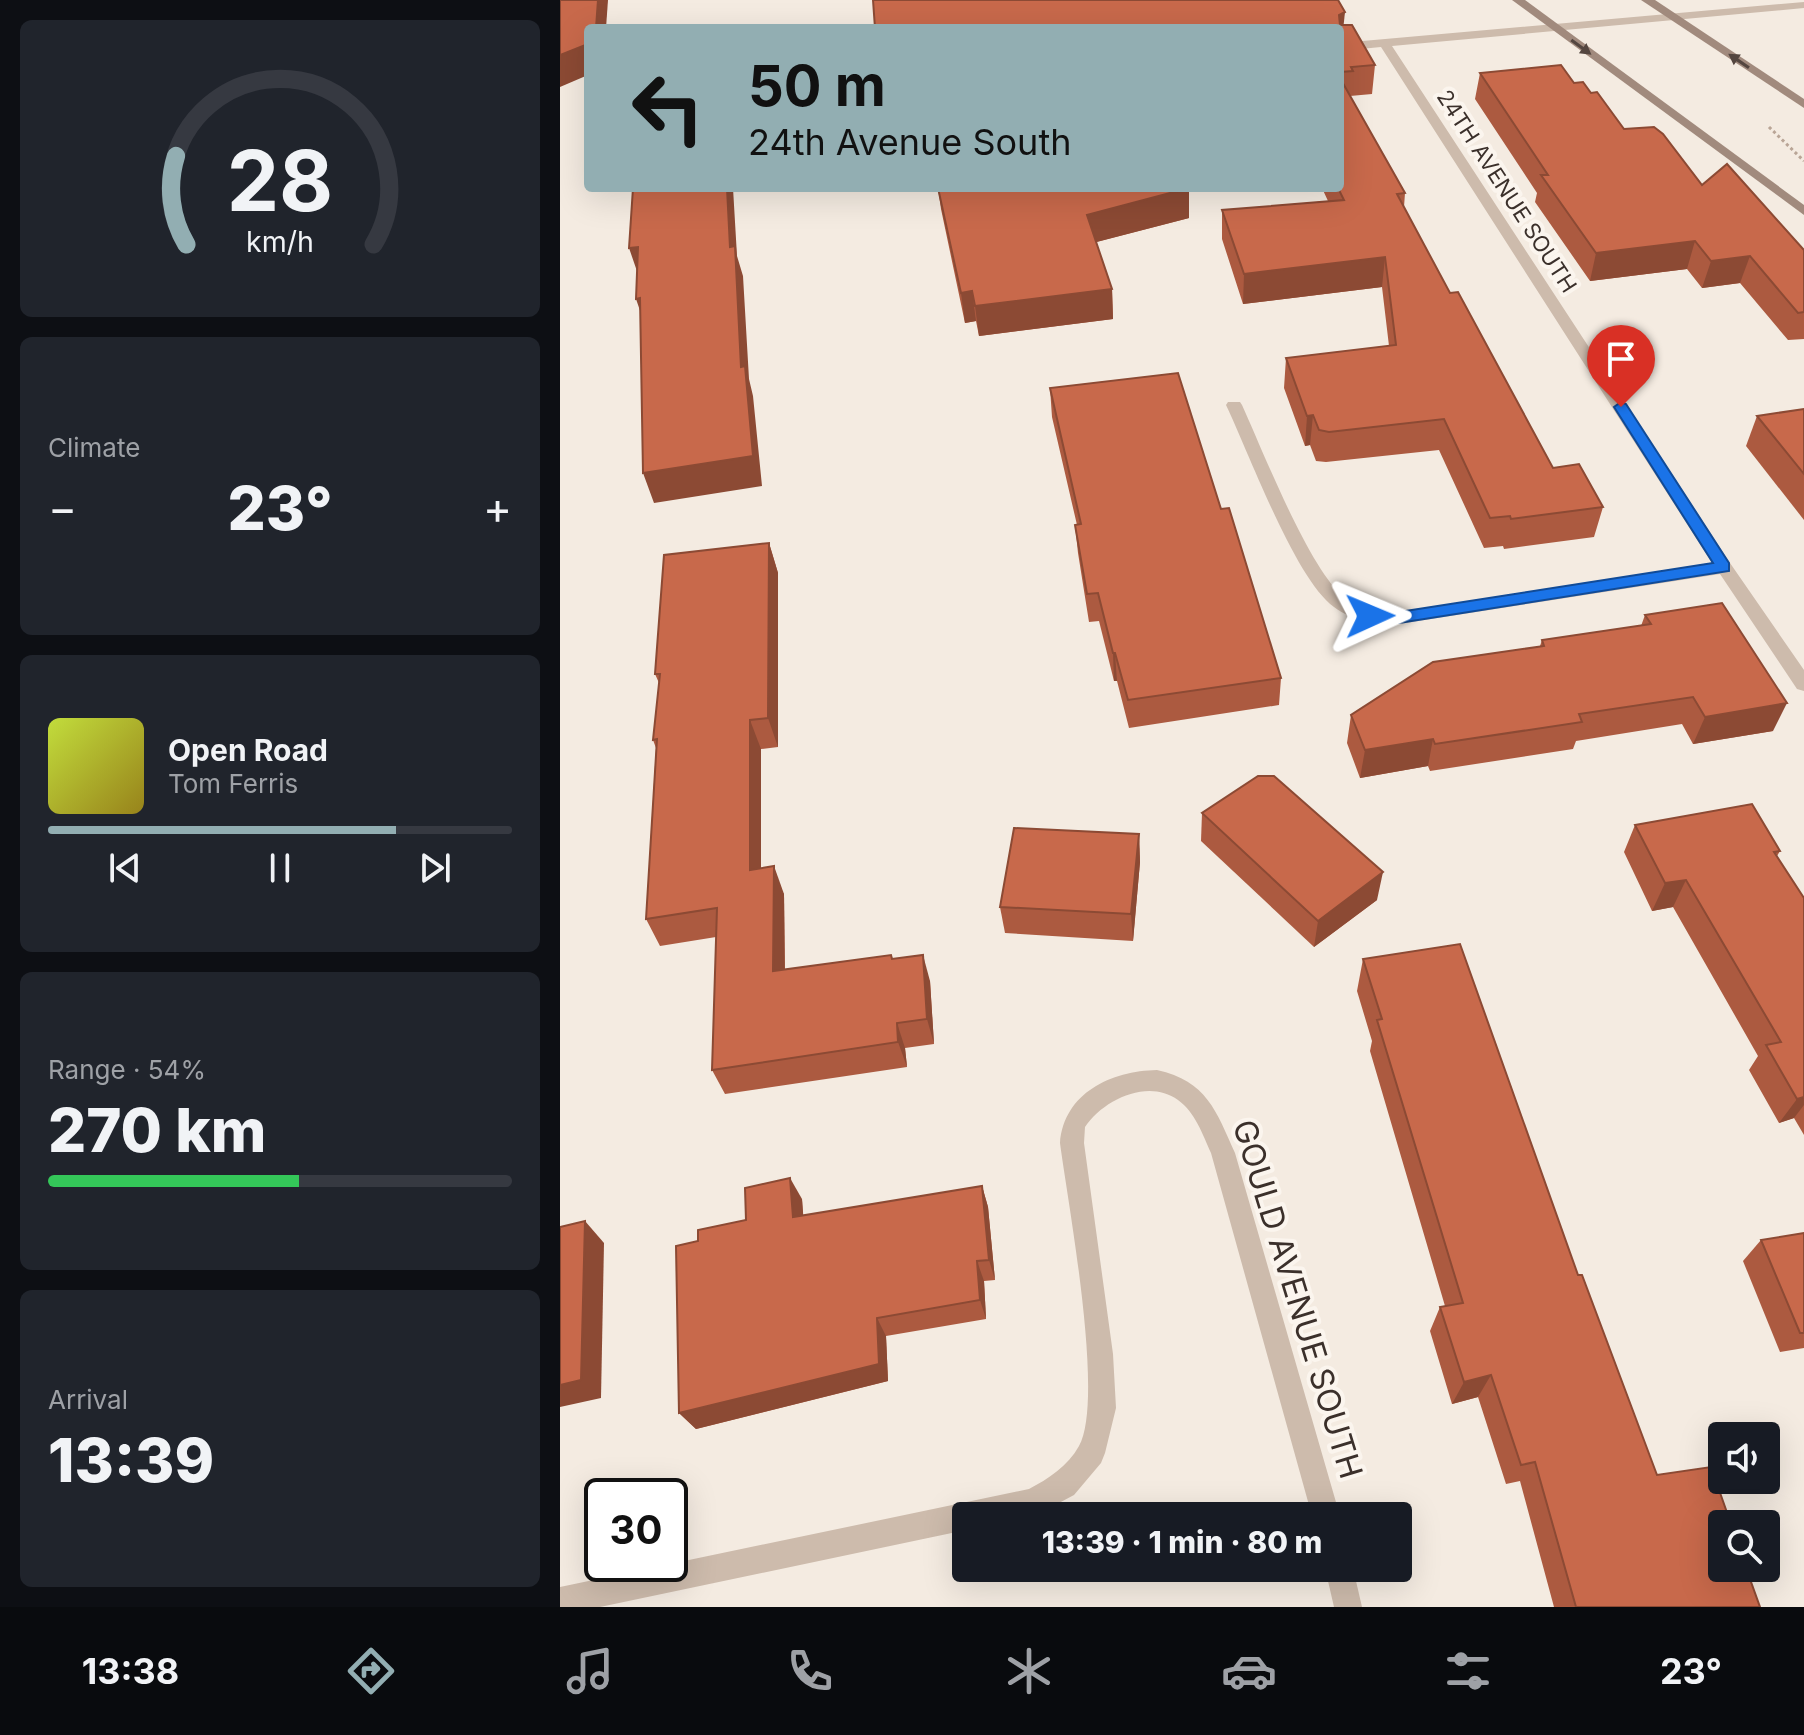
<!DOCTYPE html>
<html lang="en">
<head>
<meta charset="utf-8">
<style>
  :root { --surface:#171b24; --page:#20242c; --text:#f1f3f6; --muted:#9ea1a6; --line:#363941; --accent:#92aeb2 }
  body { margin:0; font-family:Inter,sans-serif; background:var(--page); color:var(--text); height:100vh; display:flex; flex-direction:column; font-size:30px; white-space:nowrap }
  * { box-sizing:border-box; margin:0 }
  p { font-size:26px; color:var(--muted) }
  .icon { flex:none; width:44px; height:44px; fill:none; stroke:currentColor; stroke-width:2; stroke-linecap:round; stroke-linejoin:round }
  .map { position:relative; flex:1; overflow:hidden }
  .side { display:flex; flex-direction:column; gap:20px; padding:20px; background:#0d0f14; width:560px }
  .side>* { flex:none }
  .banner { position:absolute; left:24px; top:24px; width:760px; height:168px; border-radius:8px; box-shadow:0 8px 32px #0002; background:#92aeb2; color:#111; overflow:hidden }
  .fabs { position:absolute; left:1148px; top:1422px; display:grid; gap:16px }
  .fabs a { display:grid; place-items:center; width:72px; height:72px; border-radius:8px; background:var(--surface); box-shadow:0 8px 32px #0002; font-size:40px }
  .speed { position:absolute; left:24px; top:1478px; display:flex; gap:16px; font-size:40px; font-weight:700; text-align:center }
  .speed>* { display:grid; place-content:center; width:104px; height:104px; border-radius:50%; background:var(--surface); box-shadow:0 8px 32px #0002; line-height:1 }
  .speed .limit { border:4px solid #111; border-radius:12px; background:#fff; color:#111 }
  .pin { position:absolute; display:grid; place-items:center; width:68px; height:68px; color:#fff; margin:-82px -34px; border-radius:50% 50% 50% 0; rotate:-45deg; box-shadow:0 0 8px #0007 }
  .pin .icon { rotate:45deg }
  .me { position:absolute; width:88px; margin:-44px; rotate:89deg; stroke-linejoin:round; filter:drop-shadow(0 0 6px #0008) }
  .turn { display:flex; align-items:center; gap:28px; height:168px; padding:0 32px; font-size:36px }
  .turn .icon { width:104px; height:104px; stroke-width:2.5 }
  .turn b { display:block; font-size:56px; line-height:68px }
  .big { font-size:60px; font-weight:800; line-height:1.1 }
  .side .widget { flex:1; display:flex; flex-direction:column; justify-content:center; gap:12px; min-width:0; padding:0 28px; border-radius:12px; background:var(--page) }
  .side .dial { align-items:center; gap:0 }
  .dial svg { height:208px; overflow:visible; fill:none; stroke:var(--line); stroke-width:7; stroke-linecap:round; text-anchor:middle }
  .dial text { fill:var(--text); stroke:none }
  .song { display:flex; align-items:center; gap:24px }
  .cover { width:96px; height:96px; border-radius:12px; background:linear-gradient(135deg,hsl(70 70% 55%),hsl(50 70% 35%)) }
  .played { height:8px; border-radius:4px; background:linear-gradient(90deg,var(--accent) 75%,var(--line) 75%) }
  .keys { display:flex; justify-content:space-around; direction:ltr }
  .heat { display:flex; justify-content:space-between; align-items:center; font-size:44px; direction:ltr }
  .charge { height:12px; border-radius:6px; background:linear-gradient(90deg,#34c759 54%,var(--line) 0) }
  .trip { position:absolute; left:392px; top:1502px; width:460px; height:80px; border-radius:8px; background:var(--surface); box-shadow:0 8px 32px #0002; font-weight:800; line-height:80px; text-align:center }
  .tabs { display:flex; height:128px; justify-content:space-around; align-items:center; background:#090b0e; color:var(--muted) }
  .tabs .icon { width:56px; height:56px }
  .tabs .current { color:var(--accent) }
  .tabs b { font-size:36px; color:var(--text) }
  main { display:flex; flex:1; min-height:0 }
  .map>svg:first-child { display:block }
</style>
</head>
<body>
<main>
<section class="side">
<div class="widget dial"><svg viewBox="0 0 100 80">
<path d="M14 69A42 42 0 1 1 86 69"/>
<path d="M14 69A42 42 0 0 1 10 35" stroke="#92aeb2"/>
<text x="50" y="56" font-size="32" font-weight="700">28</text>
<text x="50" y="72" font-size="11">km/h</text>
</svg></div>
<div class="widget"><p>Climate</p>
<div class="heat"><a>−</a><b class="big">23°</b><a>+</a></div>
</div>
<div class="widget">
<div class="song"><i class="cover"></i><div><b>Open Road</b><p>Tom Ferris</p></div></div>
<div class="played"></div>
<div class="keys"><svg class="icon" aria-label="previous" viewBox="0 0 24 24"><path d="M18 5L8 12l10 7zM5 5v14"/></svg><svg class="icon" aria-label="pause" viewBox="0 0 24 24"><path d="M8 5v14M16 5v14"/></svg><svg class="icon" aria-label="next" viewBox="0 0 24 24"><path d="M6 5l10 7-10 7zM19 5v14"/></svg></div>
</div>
<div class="widget"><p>Range · 54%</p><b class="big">270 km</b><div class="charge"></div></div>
<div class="widget"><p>Arrival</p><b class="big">13:39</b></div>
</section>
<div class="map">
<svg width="1244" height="1607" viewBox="0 0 1244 1607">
  <rect width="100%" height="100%" fill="#f4ebe1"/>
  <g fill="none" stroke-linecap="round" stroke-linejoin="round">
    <polyline stroke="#b9a596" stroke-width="3" stroke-dasharray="3 3" stroke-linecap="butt" points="1209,127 1244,161"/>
    <g fill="#cdbbac" fill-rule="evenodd">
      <path d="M1244,2V8L832,46L1170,563L1244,670V691L1237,689L1160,574L839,624C817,623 792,621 774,607C735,579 689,453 666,405L668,402H680L682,405C703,451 750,572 786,599C802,610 820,610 839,612L1152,563L821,47L780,51V43Z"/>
      <path d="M597,1070C647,1081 656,1111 675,1153L780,1516H752L651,1153C643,1135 635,1112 618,1100C588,1078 543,1100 525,1127L524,1143L553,1354L556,1408L545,1453L541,1463L514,1495L482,1512L471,1516H406V1530L40,1607H0V1587L469,1489C488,1479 508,1466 519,1446C545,1399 508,1204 500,1143C504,1093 551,1071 597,1070Z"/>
      <polygon points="765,1568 793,1568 802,1607 774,1607"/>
    </g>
    <g fill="#a18a7d" fill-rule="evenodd">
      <polygon points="952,0 965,0 1244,205 1244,215"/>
      <polygon points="1081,0 1095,0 1244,99 1244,108"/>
    </g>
  </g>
  <g fill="#ac5a40">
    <polygon points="783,25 815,65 812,94 790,96 845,193 844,207 890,293 993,468 1043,507 1034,537 944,549 943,546 924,548 879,450 766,462 756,461 750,445 745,446 724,388 726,358 829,346 822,287 683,304 662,239 662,210 768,201 762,188 780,188 780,28"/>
    <polygon points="920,73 1014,83 1031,93 1064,129 1142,185 1244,250 1244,339 1228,340 1180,283 1142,288 1127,269 1030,281 975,202 977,193 915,99"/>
    <polygon points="378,188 629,188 629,218 536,242 552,289 553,319 419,336 416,321 405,323 381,209"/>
    <polygon points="490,388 661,509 721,678 719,705 569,728 557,681 554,681 539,621 529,622 518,553 515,525 517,525 492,417"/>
    <polygon points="1244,409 1244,520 1186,446 1197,416"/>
    <polygon points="209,543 218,573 218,747 201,749 201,868 224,894 225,970 332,959 370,981 374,1044 345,1048 347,1067 165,1094 152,1070 156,937 100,946 86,919 96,748 93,740 99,683 95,674"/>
    <polygon points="1085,615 1213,731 1133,744 1122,724 1016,741 1013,749 870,771 868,766 800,778 787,743 791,715 980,646 982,640 1081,626"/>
    <polygon points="642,813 817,900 754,947 641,841"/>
    <polygon points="1075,825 1220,851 1217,856 1244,898 1244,1135 1234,1118 1219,1123 1189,1070 1198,1056 1113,907 1092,911 1064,852"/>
    <polygon points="579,834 580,862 573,941 445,933 440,907"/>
    <polygon points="803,959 1018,1275 1097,1475 1200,1607 994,1607 960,1481 946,1484 918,1397 892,1404 870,1331 880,1307 885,1306 810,1051 812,1041 797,991"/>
    <polygon points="422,1186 428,1207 435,1280 424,1281 426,1319 326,1336 328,1381 136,1429 119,1413 186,1220 242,1199 243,1216"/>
    <polygon points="1244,1233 1244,1348 1220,1352 1183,1261 1201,1240"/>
  </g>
  <g fill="#8c4a34">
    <polygon points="38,0 48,0 46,28 36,28"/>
    <polygon points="785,12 782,40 779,15"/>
    <polygon points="28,44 28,75 0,87 0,55"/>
    <polygon points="167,188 173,188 177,256 183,276 189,379 193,396 202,486 94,503 83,473 181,367 170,247"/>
    <polygon points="629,188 629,218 529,244 527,215"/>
    <polygon points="1135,241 1127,269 1030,281 1036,253"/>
    <polygon points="78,247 79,277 69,248"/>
    <polygon points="1190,256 1180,283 1142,288 1151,261"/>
    <polygon points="825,257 822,287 683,304 684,274"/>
    <polygon points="552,289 553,319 419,336 415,306"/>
    <polygon points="412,291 416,321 405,323 401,293"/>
    <polygon points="80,298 86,328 76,299"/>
    <polygon points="753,415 750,445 745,446 747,416"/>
    <polygon points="209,543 218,573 218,747 208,718"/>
    <polygon points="553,653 555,653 557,681 554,681"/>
    <polygon points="1227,703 1213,731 1133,744 1145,717"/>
    <polygon points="190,720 201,749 201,897 190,870"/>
    <polygon points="873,739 868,766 800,778 805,750"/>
    <polygon points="579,834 580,862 573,941 571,914"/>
    <polygon points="214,866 224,894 225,997 213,971"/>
    <polygon points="823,872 817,900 754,947 758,921"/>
    <polygon points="1126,880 1113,907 1092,911 1105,883"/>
    <polygon points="363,955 370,981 374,1044 367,1019"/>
    <polygon points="337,1023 345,1048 347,1067 338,1042"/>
    <polygon points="1244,1097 1244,1105 1234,1118 1219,1123 1237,1099"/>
    <polygon points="230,1178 242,1199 245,1238 233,1217"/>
    <polygon points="422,1186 428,1207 435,1280 429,1260"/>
    <polygon points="25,1221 44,1243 41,1398 0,1407 0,1385"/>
    <polygon points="417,1261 424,1281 426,1319 420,1300"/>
    <polygon points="317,1318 326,1336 328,1381 136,1429 119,1413"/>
    <polygon points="931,1375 918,1397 892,1404 904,1382"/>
  </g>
  <g fill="#c8694b" stroke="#8c4a34" stroke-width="2">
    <polygon points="0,0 38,0 36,28 28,28 28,44 0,55"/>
    <polygon points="313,0 778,0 785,12 779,15 780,25 792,25 815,65 791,67 793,71 780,72 780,28 315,28"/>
    <polygon points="1001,65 1014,83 1023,82 1031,93 1037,92 1064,129 1094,127 1103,134 1142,185 1167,164 1244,250 1244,312 1238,313 1190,256 1151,261 1135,241 1036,253 981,175 988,175 920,73"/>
    <polygon points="780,78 845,193 837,194 890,293 898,292 993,468 1019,464 1043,507 951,519 950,516 930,518 884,419 769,432 759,430 753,415 747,416 726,358 836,345 825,257 684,274 662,210 784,200 778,188 780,188"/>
    <polygon points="73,188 167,188 170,247 175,246 181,367 185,366 193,456 83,473 80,298 76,299 78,247 69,248"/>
    <polygon points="378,188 629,188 527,215 552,289 415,306 412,291 401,293"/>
    <polygon points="618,373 661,509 669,508 721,678 568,700 555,653 553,653 538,593 527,594 515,525 521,524 490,388"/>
    <polygon points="1244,409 1244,474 1197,416"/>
    <polygon points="209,543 208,718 190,720 190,870 214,866 213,971 331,955 332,959 363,955 367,1019 337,1023 338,1042 152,1070 157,908 86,919 97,739 93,740 100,674 95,674 104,555"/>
    <polygon points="1162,603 1227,703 1145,717 1133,697 1019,714 1022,722 875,744 873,739 805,750 791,715 873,662 984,646 982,640 1091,624 1085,615"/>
    <polygon points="698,776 714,776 823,872 758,921 642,813"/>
    <polygon points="1192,804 1220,851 1214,852 1244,898 1244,1097 1237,1099 1206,1045 1221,1042 1126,880 1105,883 1075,825"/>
    <polygon points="454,828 579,834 571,914 440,907"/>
    <polygon points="900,944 1018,1275 1022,1275 1097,1475 1151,1467 1171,1524 1162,1524 1162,1568 1186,1568 1200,1607 1016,1607 975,1462 961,1465 931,1375 904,1382 880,1307 903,1303 817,1020 822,1019 803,959"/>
    <polygon points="230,1178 233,1217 422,1186 429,1260 417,1261 420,1300 317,1318 319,1364 119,1413 116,1246 138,1241 138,1230 186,1220 185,1188"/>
    <polygon points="25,1221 21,1380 0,1385 0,1227"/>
    <polygon points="1244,1233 1244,1333 1240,1333 1201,1240"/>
  </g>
  <defs><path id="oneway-solid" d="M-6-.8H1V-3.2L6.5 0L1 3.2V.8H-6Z" transform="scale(2)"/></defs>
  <g fill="#544640">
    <use href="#oneway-solid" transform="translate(1021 47) rotate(36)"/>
    <use href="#oneway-solid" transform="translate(1179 61) rotate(-146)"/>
  </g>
  <polygon fill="#1a73e8" stroke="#114b97" stroke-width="2" points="1061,402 1066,404 1169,563 1169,571 839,623 804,620 804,612 839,612 1153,563 1054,407"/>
  <g text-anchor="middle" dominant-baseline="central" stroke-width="8" stroke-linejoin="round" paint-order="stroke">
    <g font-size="22" fill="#3b302b" stroke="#fbf5ee">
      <text transform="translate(947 191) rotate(57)">24TH AVENUE SOUTH</text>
    </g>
    <g font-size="32" fill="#3b302b" stroke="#fbf5ee">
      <text transform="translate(738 1299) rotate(73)">GOULD AVENUE SOUTH</text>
    </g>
  </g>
</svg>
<div class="fabs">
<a><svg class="icon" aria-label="sound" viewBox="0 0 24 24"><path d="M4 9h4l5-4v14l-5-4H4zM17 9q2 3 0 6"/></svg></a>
<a><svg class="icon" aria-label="search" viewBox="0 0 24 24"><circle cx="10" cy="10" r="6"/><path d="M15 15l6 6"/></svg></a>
</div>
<div class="speed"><div class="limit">30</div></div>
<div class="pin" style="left:1061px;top:407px;background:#d93025"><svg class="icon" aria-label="arrive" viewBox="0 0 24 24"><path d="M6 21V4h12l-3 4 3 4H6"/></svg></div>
<svg class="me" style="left:810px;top:616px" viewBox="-20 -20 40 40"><path d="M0-17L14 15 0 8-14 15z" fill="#1a73e8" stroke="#fff" stroke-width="4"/></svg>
<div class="trip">13:39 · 1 min · 80 m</div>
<div class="banner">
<div class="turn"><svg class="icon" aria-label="left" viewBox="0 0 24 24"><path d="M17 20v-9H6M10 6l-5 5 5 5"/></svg><div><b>50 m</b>24th Avenue South</div></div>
</div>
</div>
</main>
<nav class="tabs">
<b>13:38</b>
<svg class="icon current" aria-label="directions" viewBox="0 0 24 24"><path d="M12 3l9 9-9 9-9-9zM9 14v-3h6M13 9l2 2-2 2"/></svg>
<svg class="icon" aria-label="music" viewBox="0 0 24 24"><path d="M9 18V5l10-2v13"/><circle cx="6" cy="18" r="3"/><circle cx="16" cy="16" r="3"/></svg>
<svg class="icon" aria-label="phone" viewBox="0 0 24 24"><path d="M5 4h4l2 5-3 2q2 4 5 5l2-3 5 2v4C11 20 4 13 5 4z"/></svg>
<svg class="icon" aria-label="climate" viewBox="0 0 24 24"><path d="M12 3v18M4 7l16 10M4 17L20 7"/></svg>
<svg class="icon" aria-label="car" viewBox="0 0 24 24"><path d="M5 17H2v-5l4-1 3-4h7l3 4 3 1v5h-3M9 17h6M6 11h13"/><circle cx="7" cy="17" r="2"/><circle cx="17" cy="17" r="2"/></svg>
<svg class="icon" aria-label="filters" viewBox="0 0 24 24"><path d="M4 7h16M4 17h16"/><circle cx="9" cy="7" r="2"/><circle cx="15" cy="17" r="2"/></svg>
<b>23°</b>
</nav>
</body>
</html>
